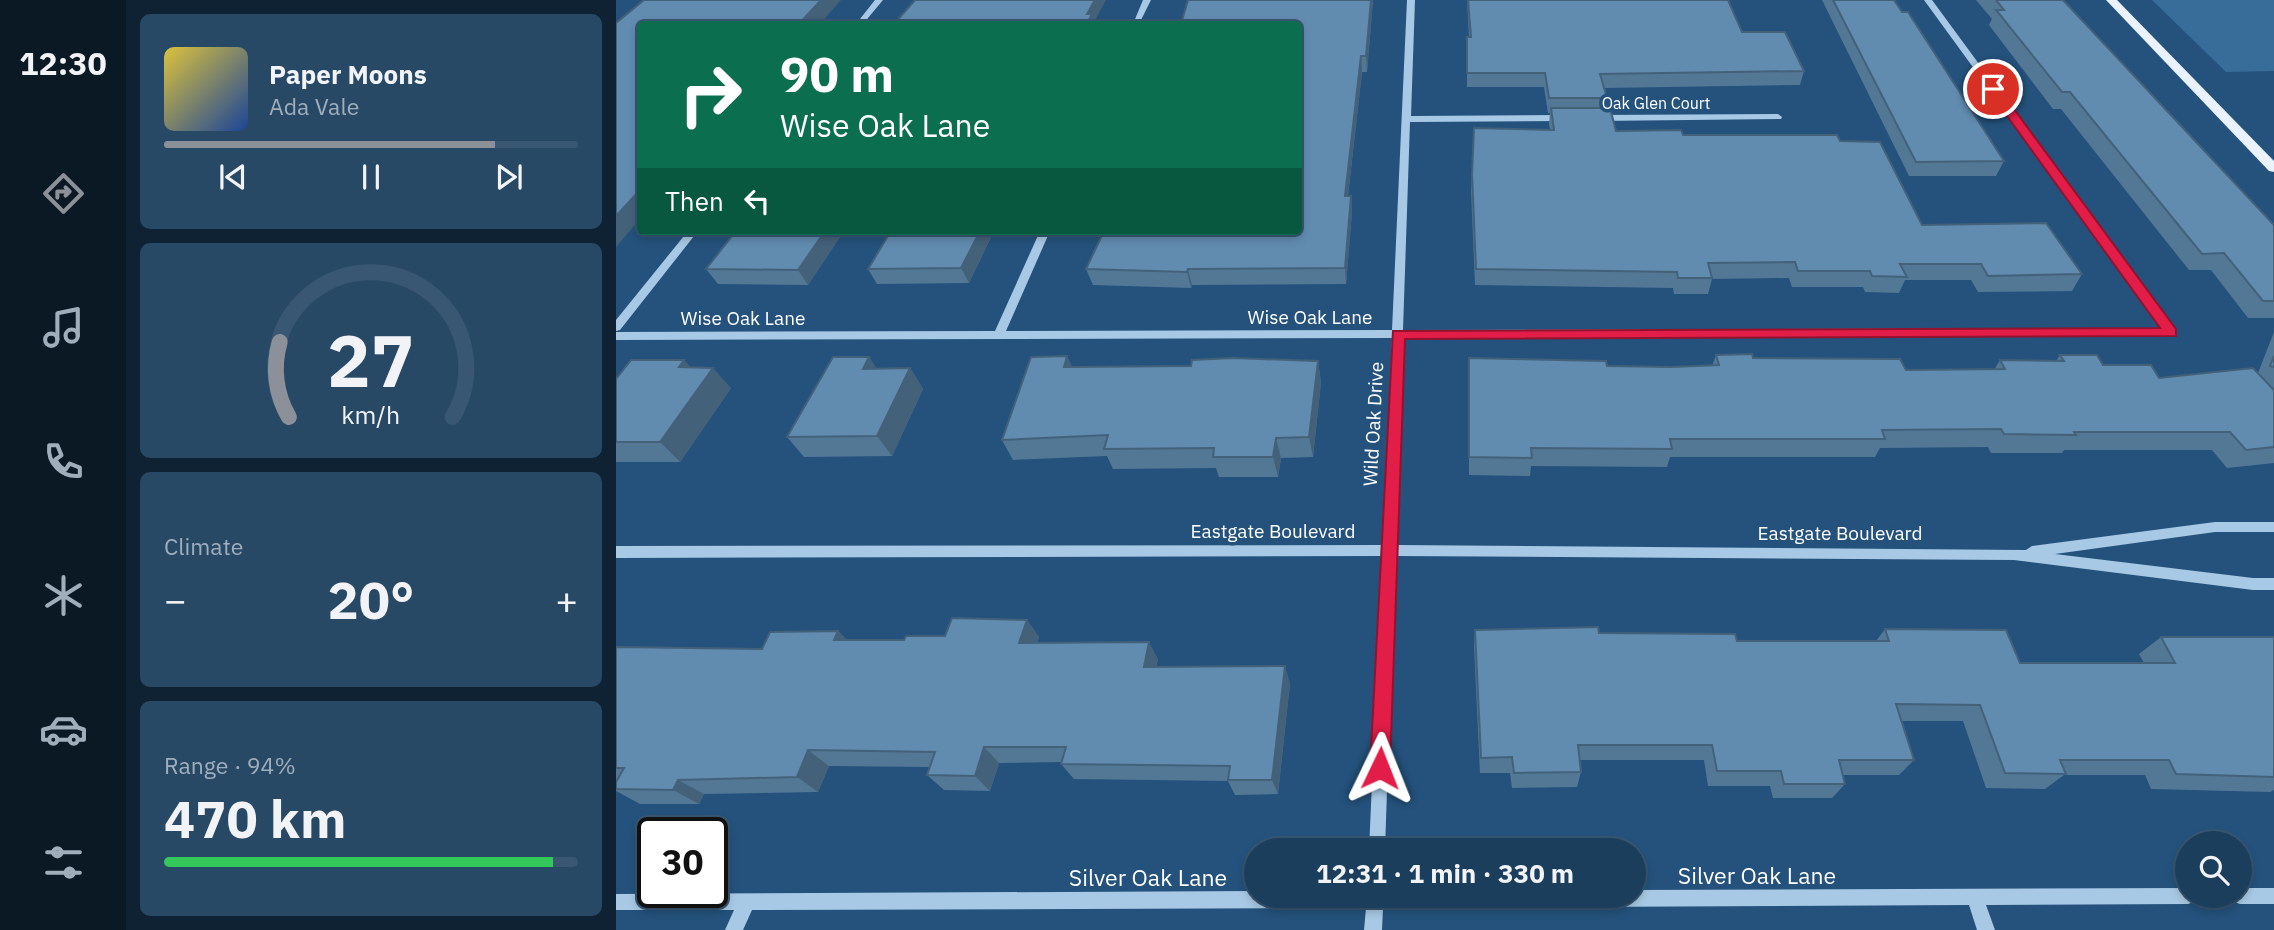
<!DOCTYPE html>
<html lang="en">
<head>
<meta charset="utf-8">
<style>
  :root { --surface:#1b3e5d; --page:#284966; --text:#f1f3f6; --muted:#a0aebc; --line:#395772; --accent:#8c9099 }
  body { margin:0; font-family:"IBM Plex Sans",sans-serif; background:var(--page); color:var(--text); height:100vh; display:flex; flex-direction:column; font-size:26px; white-space:nowrap }
  * { box-sizing:border-box; margin:0 }
  p { font-size:23px; color:var(--muted) }
  .icon { flex:none; width:38px; height:38px; fill:none; stroke:currentColor; stroke-width:2; stroke-linecap:round; stroke-linejoin:round }
  .map { position:relative; flex:1; overflow:hidden }
  .drawer { display:flex; flex-direction:column; gap:14px; padding:14px; background:#0f2233; width:490px }
  .drawer>* { flex:none }
  .hud { position:absolute; left:21px; top:21px; width:665px; height:214px; border-radius:7px; box-shadow:0 4px 10px #0003,0 0 0 2px var(--line); background:#0b6e4f; color:#fff; overflow:hidden }
  .tools { position:absolute; left:1559px; top:831px; display:grid; gap:14px }
  .tools a { display:grid; place-items:center; width:77px; height:77px; border-radius:50%; background:var(--surface); box-shadow:0 4px 10px #0003,0 0 0 2px var(--line); font-size:35px }
  .speed { position:absolute; left:21px; top:817px; display:flex; gap:14px; font-size:35px; font-weight:700; text-align:center }
  .speed>* { display:grid; place-content:center; width:91px; height:91px; border-radius:50%; background:var(--surface); box-shadow:0 4px 10px #0003,0 0 0 2px var(--line); line-height:1 }
  .speed .limit { border:4px solid #111; border-radius:10px; background:#fff; color:#111 }
  .pin { position:absolute; display:grid; place-items:center; width:60px; height:60px; color:#fff; margin:-30px; border:4px solid #fff; border-radius:50%; box-shadow:0 2px 7px #0007 }
  .me { position:absolute; width:77px; margin:-38px; rotate:2deg; stroke-linejoin:round; filter:drop-shadow(0 0 5px #0008) }
  .turn { display:flex; align-items:center; gap:24px; height:147px; padding:0 28px; font-size:32px }
  .turn .icon { width:91px; height:91px; stroke-width:2.5 }
  .turn b { display:block; font-size:49px; line-height:60px }
  .then { display:flex; align-items:center; height:66px; padding:0 28px; background:#0003; gap:14px; font-size:26px }
  .big { font-size:52px; font-weight:700; line-height:1.1 }
  .drawer .widget { flex:1; display:flex; flex-direction:column; justify-content:center; gap:10px; min-width:0; padding:0 24px; border-radius:10px; background:var(--page) }
  .drawer .dial { align-items:center; gap:0 }
  .dial svg { height:182px; overflow:visible; fill:none; stroke:var(--line); stroke-width:7; stroke-linecap:round; text-anchor:middle }
  .dial text { fill:var(--text); stroke:none }
  .song { display:flex; align-items:center; gap:21px }
  .cover { width:84px; height:84px; border-radius:10px; background:linear-gradient(135deg,hsl(50 70% 55%),hsl(220 70% 35%)) }
  .played { height:7px; border-radius:4px; background:linear-gradient(90deg,var(--accent) 80%,var(--line) 80%) }
  .keys { display:flex; justify-content:space-around; direction:ltr }
  .heat { display:flex; justify-content:space-between; align-items:center; font-size:38px; direction:ltr }
  .charge { height:10px; border-radius:5px; background:linear-gradient(90deg,#34c759 94%,var(--line) 0) }
  .trip { position:absolute; left:628px; top:838px; width:402px; height:70px; border-radius:35px; background:var(--surface); box-shadow:0 4px 10px #0003,0 0 0 2px var(--line); font-weight:700; line-height:70px; text-align:center }
  main { display:flex; flex:1; min-height:0 }
  .tab-bar { display:flex; flex-direction:column; width:126px; justify-content:space-around; align-items:center; background:#0b1925; color:var(--muted) }
  .tab-bar .icon { width:49px; height:49px }
  .tab-bar .active { color:var(--accent) }
  .tab-bar b { font-size:32px; color:var(--text) }
  .map>svg:first-child { display:block }
</style>
</head>
<body>
<main>
<nav class="tab-bar">
<b>12:30</b>
<svg class="icon active" aria-label="directions" viewBox="0 0 24 24"><path d="M12 3l9 9-9 9-9-9zM9 14v-3h6M13 9l2 2-2 2"/></svg>
<svg class="icon" aria-label="music" viewBox="0 0 24 24"><path d="M9 18V5l10-2v13"/><circle cx="6" cy="18" r="3"/><circle cx="16" cy="16" r="3"/></svg>
<svg class="icon" aria-label="phone" viewBox="0 0 24 24"><path d="M5 4h4l2 5-3 2q2 4 5 5l2-3 5 2v4C11 20 4 13 5 4z"/></svg>
<svg class="icon" aria-label="climate" viewBox="0 0 24 24"><path d="M12 3v18M4 7l16 10M4 17L20 7"/></svg>
<svg class="icon" aria-label="car" viewBox="0 0 24 24"><path d="M5 17H2v-5l4-1 3-4h7l3 4 3 1v5h-3M9 17h6M6 11h13"/><circle cx="7" cy="17" r="2"/><circle cx="17" cy="17" r="2"/></svg>
<svg class="icon" aria-label="filters" viewBox="0 0 24 24"><path d="M4 7h16M4 17h16"/><circle cx="9" cy="7" r="2"/><circle cx="15" cy="17" r="2"/></svg>
</nav>
<section class="drawer">
<div class="widget">
<div class="song"><i class="cover"></i><div><b>Paper Moons</b><p>Ada Vale</p></div></div>
<div class="played"></div>
<div class="keys"><svg class="icon" aria-label="previous" viewBox="0 0 24 24"><path d="M18 5L8 12l10 7zM5 5v14"/></svg><svg class="icon" aria-label="pause" viewBox="0 0 24 24"><path d="M8 5v14M16 5v14"/></svg><svg class="icon" aria-label="next" viewBox="0 0 24 24"><path d="M6 5l10 7-10 7zM19 5v14"/></svg></div>
</div>
<div class="widget dial"><svg viewBox="0 0 100 80">
<path d="M14 69A42 42 0 1 1 86 69"/>
<path d="M14 69A42 42 0 0 1 10 36" stroke="#8c9099"/>
<text x="50" y="56" font-size="32" font-weight="700">27</text>
<text x="50" y="72" font-size="11">km/h</text>
</svg></div>
<div class="widget"><p>Climate</p>
<div class="heat"><a>−</a><b class="big">20°</b><a>+</a></div>
</div>
<div class="widget"><p>Range · 94%</p><b class="big">470 km</b><div class="charge"></div></div>
</section>
<div class="map">
<svg width="1658" height="930" viewBox="0 0 1658 930">
  <rect width="100%" height="100%" fill="#24527c"/>
  <polygon fill="#386c99" points="1536,0 1658,0 1658,71 1610,72"/>
  <g fill="none" stroke-linecap="round" stroke-linejoin="round">
    <g fill="#a8c9e5" fill-rule="evenodd">
      <polygon points="259,0 267,0 247,24 240,24"/>
      <polygon points="527,0 535,0 523,24 517,24"/>
      <polygon points="791,0 799,0 795,116 948,115 952,118 948,121 794,122 787,330 1547,328 1308,0 1316,0 1560,332 1555,336 787,338 780,545 1410,550 1416,546 1599,522 1658,522 1658,532 1599,532 1439,554 1637,578 1658,578 1658,590 1637,590 1398,560 779,556 769,850 753,850 766,556 0,558 0,546 767,545 776,338 0,340 0,332 379,331 424,231 434,231 390,331 776,330"/>
      <polygon points="1162,114 1166,117 1165,119 981,121 977,118 981,115"/>
      <polygon points="72,231 82,231 4,330 0,331 0,320"/>
      <polygon points="1572,888 1572,896 1580,896 1578,902 1572,904 1370,905 1379,930 1361,930 1353,905 767,908 766,930 748,930 750,908 136,910 127,930 109,930 118,910 0,910 0,894 640,891 640,896 1018,896 1018,890"/>
      <polygon points="1624,888 1658,888 1658,904 1624,904 1618,902 1616,896 1624,896"/>
    </g>
    <polygon fill="#e9f2fd" fill-rule="evenodd" points="1490,0 1501,0 1658,161 1658,172 1653,171"/>
  </g>
  <g fill="#537896">
    <polygon points="757,0 751,72 746,72 732,196 735,196 736,212 730,284 576,285 575,288 477,285 470,269 682,231"/>
    <polygon points="851,0 1112,0 1126,32 1188,71 1184,85 988,88 991,98 989,108 1000,131 1067,135 1224,141 1306,225 1466,274 1456,291 1362,292 1355,280 1289,280 1283,293 1249,292 1247,287 1176,287 1173,278 1096,279 1092,294 1058,294 1057,288 859,285 855,190 858,128 934,130 933,124 934,113 932,113 928,87 851,87 851,37 853,37"/>
    <polygon points="1206,0 1278,0 1388,161 1380,176 1293,176"/>
    <polygon points="1360,0 1447,0 1658,225 1658,318 1632,318 1595,270 1573,270 1445,109 1437,109 1373,25 1376,19"/>
    <polygon points="228,231 192,285 102,284 90,269"/>
    <polygon points="378,231 353,283 261,284 252,269"/>
    <polygon points="1658,332 1658,463 1611,468 1596,450 1448,450 1446,453 1375,453 1372,447 1264,448 1259,457 1054,457 1051,467 915,466 914,476 853,475 853,376 991,366 1055,367 1096,366 1100,355 1290,370 1378,370 1384,360 1440,361 1444,355 1543,378 1642,373"/>
    <polygon points="451,356 456,367 575,366 702,361 705,382 697,457 665,458 662,477 603,477 600,468 497,469 491,456 397,460 386,440"/>
    <polygon points="253,357 260,368 294,368 307,389 276,456 188,457 171,437"/>
    <polygon points="68,360 74,367 115,388 64,462 0,462 0,379"/>
    <polygon points="411,620 423,637 421,643 542,659 540,667 674,683 662,794 619,795 612,781 458,779 445,764 446,762 383,763 374,791 328,790 311,775 314,767 213,766 202,792 88,794 83,804 24,804 0,791 0,647 146,649 222,631 231,640 288,640 329,636"/>
    <polygon points="1269,629 1404,663 1528,663 1523,654 1545,637 1658,637 1658,790 1654,792 1535,789 1529,775 1448,775 1429,789 1370,788 1347,721 1285,721 1298,760 1283,775 1227,775 1229,784 1216,798 1157,798 1154,786 1092,786 1088,760 964,760 965,772 961,787 896,788 894,773 864,773 858,647 859,630 983,633 1121,641 1260,641"/>
  </g>
  <g fill="#44617a">
    <polygon points="205,0 225,0 204,24 183,24"/>
    <polygon points="479,0 490,0 478,22 479,24 471,24 471,14"/>
    <polygon points="755,0 757,0 751,72 750,56"/>
    <polygon points="745,56 746,72 730,212 729,196"/>
    <polygon points="24,190 24,219 0,247 0,216"/>
    <polygon points="735,196 736,212 730,284 729,268"/>
    <polygon points="209,231 228,231 192,285 182,270"/>
    <polygon points="364,231 378,231 353,283 345,268"/>
    <polygon points="572,269 576,285 575,288 571,272"/>
    <polygon points="451,356 460,377 448,367"/>
    <polygon points="253,357 266,377 247,369"/>
    <polygon points="68,360 86,381 63,367"/>
    <polygon points="702,361 705,382 697,457 693,437"/>
    <polygon points="97,368 115,388 64,462 44,442"/>
    <polygon points="294,368 307,389 276,456 261,436"/>
    <polygon points="660,438 665,458 662,477 657,457"/>
    <polygon points="411,620 423,637 416,660 403,643"/>
    <polygon points="222,631 240,649 218,640"/>
    <polygon points="533,642 542,659 537,684 528,667"/>
    <polygon points="669,666 674,683 662,794 656,780"/>
    <polygon points="368,747 383,763 374,791 359,776"/>
    <polygon points="192,750 213,766 202,792 181,777"/>
    <polygon points="62,780 88,794 83,804 57,790"/>
  </g>
  <g fill="#618baf" stroke="#44617a" stroke-width="2">
    <polygon points="28,0 205,0 183,24 24,24 24,190 0,216 0,23"/>
    <polygon points="299,0 479,0 471,14 476,14 471,24 278,24"/>
    <polygon points="572,0 755,0 750,56 745,56 729,196 735,196 729,268 572,269 571,272 470,269 488,231 682,231 682,24 565,24"/>
    <polygon points="852,0 1112,0 1126,32 1169,32 1188,71 984,74 991,98 933,98 929,73 851,73 851,37 855,37"/>
    <polygon points="1217,0 1278,0 1286,12 1292,12 1388,161 1300,162"/>
    <polygon points="1380,0 1447,0 1658,225 1658,301 1647,301 1608,253 1586,254 1454,92 1446,92 1380,10 1388,10"/>
    <polygon points="935,108 994,108 1000,131 1065,130 1067,135 1221,135 1224,141 1264,142 1306,225 1430,223 1466,274 1372,276 1365,264 1284,264 1291,277 1256,276 1254,271 1182,271 1179,262 1092,263 1096,278 1062,278 1061,272 860,269 856,174 858,128 938,130"/>
    <polygon points="120,231 209,231 182,270 90,269"/>
    <polygon points="275,231 364,231 345,268 252,269"/>
    <polygon points="1136,354 1137,358 1284,359 1290,370 1389,369 1384,360 1448,361 1444,355 1481,355 1487,365 1535,365 1543,378 1637,368 1658,390 1658,447 1630,450 1614,432 1458,432 1460,435 1388,434 1385,429 1266,430 1269,439 1054,439 1056,449 915,448 916,458 853,457 853,358 990,361 991,366 1055,367 1103,365 1100,355"/>
    <polygon points="451,356 448,367 575,366 576,360 616,358 702,361 693,437 660,438 657,457 597,457 598,448 488,449 492,435 386,440 415,357"/>
    <polygon points="1658,356 1658,367 1654,366"/>
    <polygon points="217,357 253,357 247,369 294,368 261,436 171,437"/>
    <polygon points="15,360 68,360 63,367 97,368 44,442 0,442 0,379"/>
    <polygon points="336,618 411,620 403,643 533,642 528,667 669,666 656,780 612,780 614,766 445,764 450,747 368,747 359,776 311,775 319,752 192,750 181,777 62,780 57,790 0,789 0,782 8,768 0,768 0,647 146,649 154,632 222,631 218,640 288,640 290,636 329,636"/>
    <polygon points="982,627 983,633 1119,634 1121,641 1273,641 1269,629 1390,630 1404,663 1559,663 1545,637 1658,637 1658,777 1560,774 1553,760 1444,760 1450,774 1389,773 1364,705 1280,704 1298,760 1223,760 1229,784 1168,784 1165,771 1101,771 1096,745 962,745 965,772 898,773 896,757 865,758 859,630"/>
  </g>
  <polygon fill="#e11d48" stroke="#92132f" stroke-width="2" points="1373,86 1381,86 1560,329 1560,336 789,339 774,768 771,775 764,778 757,775 754,768 777,331 1544,328 1373,91"/>
  <g text-anchor="middle" dominant-baseline="central" stroke-width="7" stroke-linejoin="round" paint-order="stroke">
    <g font-size="16" fill="#fff" stroke="#24527c">
      <text x="1040" y="103">Oak Glen Court</text>
    </g>
    <g font-size="19" fill="#fff" stroke="#24527c">
      <text x="694" y="317">Wise Oak Lane</text>
      <text x="127" y="318">Wise Oak Lane</text>
      <text transform="translate(757 424) rotate(-87)">Wild Oak Drive</text>
      <text x="657" y="531">Eastgate Boulevard</text>
      <text x="1224" y="533">Eastgate Boulevard</text>
    </g>
    <g font-size="23" fill="#fff" stroke="#24527c">
      <text x="1141" y="875">Silver Oak Lane</text>
      <text x="532" y="877">Silver Oak Lane</text>
    </g>
  </g>
</svg>
<div class="tools">
<a><svg class="icon" aria-label="search" viewBox="0 0 24 24"><circle cx="10" cy="10" r="6"/><path d="M15 15l6 6"/></svg></a>
</div>
<div class="speed"><div class="limit">30</div></div>
<div class="pin" style="left:1377px;top:89px;background:#d93025"><svg class="icon" aria-label="arrive" viewBox="0 0 24 24"><path d="M6 21V4h12l-3 4 3 4H6"/></svg></div>
<svg class="me" style="left:764px;top:768px" viewBox="-20 -20 40 40"><path d="M0-17L14 15 0 8-14 15z" fill="#e11d48" stroke="#fff" stroke-width="4"/></svg>
<div class="trip">12:31 · 1 min · 330 m</div>
<div class="hud">
<div class="turn"><svg class="icon" aria-label="right" viewBox="0 0 24 24"><path d="M7 20v-9h11M14 6l5 5-5 5"/></svg><div><b>90 m</b>Wise Oak Lane</div></div>
<div class="then">Then<svg class="icon" aria-label="left" viewBox="0 0 24 24"><path d="M17 20v-9H6M10 6l-5 5 5 5"/></svg></div>
</div>
</div>
</main>
</body>
</html>
